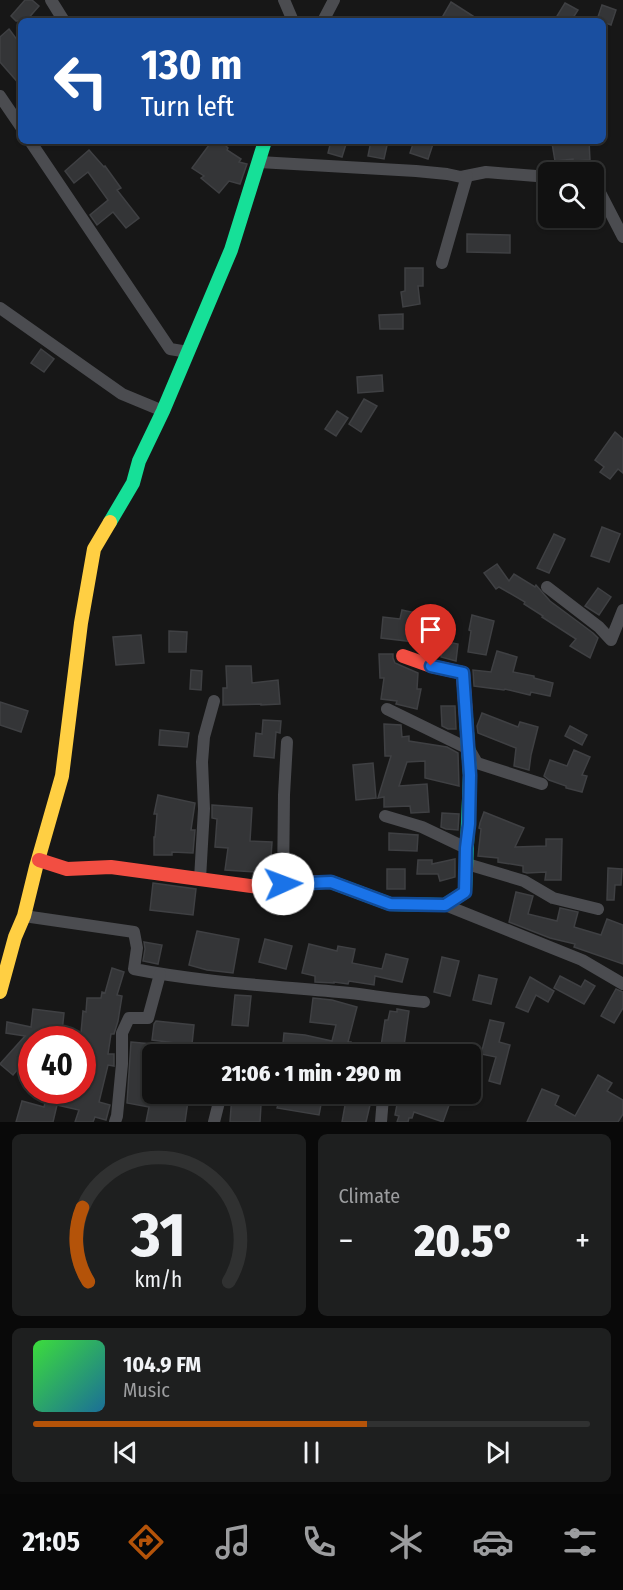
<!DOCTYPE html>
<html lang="en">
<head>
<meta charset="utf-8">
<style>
  :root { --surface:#111; --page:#1e1f1f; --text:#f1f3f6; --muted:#9c9d9f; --line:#303131; --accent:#b45309 }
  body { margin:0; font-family:"Fira Sans Condensed",sans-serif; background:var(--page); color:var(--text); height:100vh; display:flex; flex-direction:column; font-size:22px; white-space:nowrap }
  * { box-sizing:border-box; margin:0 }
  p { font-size:20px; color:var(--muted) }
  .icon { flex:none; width:33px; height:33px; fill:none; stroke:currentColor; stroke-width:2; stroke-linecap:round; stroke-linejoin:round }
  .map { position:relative; height:1122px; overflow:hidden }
  .details { display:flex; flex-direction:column; gap:12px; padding:12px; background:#090909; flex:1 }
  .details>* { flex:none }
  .banner { position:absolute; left:18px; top:18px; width:588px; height:126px; border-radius:9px; box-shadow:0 2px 4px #0004,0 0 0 2px var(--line); background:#1a4fa0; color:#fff; overflow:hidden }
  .buttons { position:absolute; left:538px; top:162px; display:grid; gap:12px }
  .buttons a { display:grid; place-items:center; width:66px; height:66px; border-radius:9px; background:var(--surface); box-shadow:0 2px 4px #0004,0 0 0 2px var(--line); font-size:30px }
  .speed { position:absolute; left:18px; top:1026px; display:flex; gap:12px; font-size:30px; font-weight:700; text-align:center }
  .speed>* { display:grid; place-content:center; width:78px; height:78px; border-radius:50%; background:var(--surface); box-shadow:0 2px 4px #0004,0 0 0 2px var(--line); line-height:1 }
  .speed .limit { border:9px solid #d22; background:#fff; color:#111 }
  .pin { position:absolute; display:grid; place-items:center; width:51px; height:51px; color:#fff; margin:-62px -26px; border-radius:50% 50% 50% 0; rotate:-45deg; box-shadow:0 0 6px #0007 }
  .pin .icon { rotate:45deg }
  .me { position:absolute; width:66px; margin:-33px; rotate:88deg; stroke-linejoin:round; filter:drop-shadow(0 0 4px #0008) }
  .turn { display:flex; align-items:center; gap:21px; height:126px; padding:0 24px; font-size:27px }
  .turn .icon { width:78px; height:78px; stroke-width:2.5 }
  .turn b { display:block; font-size:42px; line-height:51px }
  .big { font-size:45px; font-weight:800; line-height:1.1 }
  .details .widget { flex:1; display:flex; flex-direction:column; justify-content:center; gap:9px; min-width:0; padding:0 21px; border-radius:9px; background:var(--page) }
  .details .dial { align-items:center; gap:0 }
  .dial svg { height:156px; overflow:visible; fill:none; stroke:var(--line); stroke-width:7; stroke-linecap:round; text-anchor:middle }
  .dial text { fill:var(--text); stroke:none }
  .song { display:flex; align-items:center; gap:18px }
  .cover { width:72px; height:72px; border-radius:9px; background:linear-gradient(135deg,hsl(120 70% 55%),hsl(200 70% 35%)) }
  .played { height:6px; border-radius:3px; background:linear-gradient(90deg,var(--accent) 60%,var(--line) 60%) }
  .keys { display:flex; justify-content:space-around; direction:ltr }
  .heat { display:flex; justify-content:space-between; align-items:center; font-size:33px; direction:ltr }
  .details .tiles { flex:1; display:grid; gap:12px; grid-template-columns:1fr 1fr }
  .widget:last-child { grid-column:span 2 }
  .trip { position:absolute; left:142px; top:1044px; width:339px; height:60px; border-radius:9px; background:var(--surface); box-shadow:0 2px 4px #0004,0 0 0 2px var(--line); font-weight:800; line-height:60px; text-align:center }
  .dock { display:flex; height:96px; justify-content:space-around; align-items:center; background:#070707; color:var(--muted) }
  .dock .icon { width:42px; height:42px }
  .dock .active { color:var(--accent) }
  .dock b { font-size:27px; color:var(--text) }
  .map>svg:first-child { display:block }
</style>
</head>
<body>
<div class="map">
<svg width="623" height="1122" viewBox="0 0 623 1122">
  <rect width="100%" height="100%" fill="#171717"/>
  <g fill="#343537" stroke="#3f4043" stroke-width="1.5">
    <polygon points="25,0 32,0 39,6 26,21 16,21 11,16"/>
    <polygon points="451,2 473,16 470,21 440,21"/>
    <polygon points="565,3 578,10 571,21 554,21"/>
    <polygon points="602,5 616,10 611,25 603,22 603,21 597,20"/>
    <polygon points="9,29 21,45 21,86 0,62 0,37"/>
    <polygon points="212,141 230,141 226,146 228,148 227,150 241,159 239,162 247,164 240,184 229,181 219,193 201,178 204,176 192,168"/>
    <polygon points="331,141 347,141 342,157 328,153"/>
    <polygon points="371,141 388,141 384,159 368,156"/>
    <polygon points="414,141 434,141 428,159 410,153"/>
    <polygon points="562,141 589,141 590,160 573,161 573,159 555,161 552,143"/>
    <polygon points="89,150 104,167 105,166 121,188 117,190 139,218 126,228 113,212 97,225 90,215 108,200 88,172 74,183 65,171"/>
    <polygon points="467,234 510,235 510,253 467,252"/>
    <polygon points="405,268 423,268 423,286 418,286 420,304 403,307 401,292 405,291"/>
    <polygon points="403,314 403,329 380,329 379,315"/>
    <polygon points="41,349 54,359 44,372 31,363"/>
    <polygon points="382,375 383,391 358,393 357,377"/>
    <polygon points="364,399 377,406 361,432 349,424"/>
    <polygon points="337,411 348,418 336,436 325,429"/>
    <polygon points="615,432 623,439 623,473 618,469 610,479 600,472 604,467 595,460"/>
    <polygon points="602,527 620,534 609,562 591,556"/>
    <polygon points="554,534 565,539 549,573 537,568"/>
    <polygon points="497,564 509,581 514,574 535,587 536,585 550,601 593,633 598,638 590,658 570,646 576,639 542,617 543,616 524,604 525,602 499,587 496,589 484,573"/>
    <polygon points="598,588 611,597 599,615 585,606"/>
    <polygon points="402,610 425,615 422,628 442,630 440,645 381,638 383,617 400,619"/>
    <polygon points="472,615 494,621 486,655 468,652 471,631 469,630"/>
    <polygon points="169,631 187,632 186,652 169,652"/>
    <polygon points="141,635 144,663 116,665 113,637"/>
    <polygon points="442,641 458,644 456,661 441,657"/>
    <polygon points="497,651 517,657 513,672 534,676 534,678 553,683 550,696 531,692 530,695 505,689 504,690 474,686 473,670 491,672"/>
    <polygon points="379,654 393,654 393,658 395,663 418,673 417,689 421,689 417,709 396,704 397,701 381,699 384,678 380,678"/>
    <polygon points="226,666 251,666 252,683 278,680 280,704 261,705 261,704 223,705 223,688 227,688"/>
    <polygon points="191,670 202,671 201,690 190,689"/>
    <polygon points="0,702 28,711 21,732 0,725"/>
    <polygon points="441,706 455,706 456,729 448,729 442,726"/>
    <polygon points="482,713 518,727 520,722 538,727 531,755 529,770 514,766 516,748 478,733 477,726"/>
    <polygon points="263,720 281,721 280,733 276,732 274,758 254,756 256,733 262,734"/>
    <polygon points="384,724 401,725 402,737 409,736 409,741 447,747 458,753 459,786 425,778 425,761 407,762 399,786 427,784 429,812 411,813 410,806 384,807 384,797 378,798 391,756 385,756"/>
    <polygon points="570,726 587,735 582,745 565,736"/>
    <polygon points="160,730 189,733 187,747 159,745"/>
    <polygon points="574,750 590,757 582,775 587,776 582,792 566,788 566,786 549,780 544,776 550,760 567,766"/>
    <polygon points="373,763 376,798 356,800 353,765"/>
    <polygon points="158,795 195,803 191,830 195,830 193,853 172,852 172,855 154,855 154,837 155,837 157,814 154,814"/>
    <polygon points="212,805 252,808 250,841 272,842 270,873 225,870 228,848 215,847 217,819 212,818"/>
    <polygon points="484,812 524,828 515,847 546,846 546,839 562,839 561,880 545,880 546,872 527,873 523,872 523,866 498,862 498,858 478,856 481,829 479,828 480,823"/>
    <polygon points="442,813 459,814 458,830 446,829 441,827"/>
    <polygon points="389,833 418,835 417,851 389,850"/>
    <polygon points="455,859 455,877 440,881 438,874 417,874 418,860 432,860 432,864"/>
    <polygon points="608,868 622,869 621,885 615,885 614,900 607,900"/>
    <rect x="387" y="869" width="18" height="20"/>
    <polygon points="153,883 196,889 193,915 150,910"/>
    <polygon points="516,892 533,896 528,914 557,921 560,908 578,912 574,927 601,935 607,919 623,925 623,964 574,947 575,944 550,938 509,922"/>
    <polygon points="275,897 300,899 299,911 274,909"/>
    <polygon points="197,931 239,939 233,973 207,970 189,965"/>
    <polygon points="265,939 292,946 286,969 259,962"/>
    <polygon points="144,942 162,945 158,964 143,961 145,949"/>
    <polygon points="309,944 337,951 338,946 355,949 352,963 382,969 386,954 408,959 402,982 375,976 374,985 349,981 348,984 334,982 334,983 315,982 315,976 302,973"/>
    <polygon points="442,957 459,961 450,996 434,992"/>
    <polygon points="112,968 124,972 117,995 122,996 118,1021 114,1034 111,1034 108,1054 114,1054 114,1066 108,1065 99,1102 110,1105 106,1120 95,1117 93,1122 75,1122 79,1110 57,1105 53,1122 16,1122 22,1101 44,1107 48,1090 82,1090 82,1040 32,1040 32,1073 17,1070 13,1075 0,1064 25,1036 6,1033 7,1022 31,1027 33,1009 64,1013 62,1032 81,1033 83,1011 86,1012 87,998 101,998 102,992 105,993"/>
    <polygon points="479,975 497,979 491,1004 473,1000"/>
    <polygon points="560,976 581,987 585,980 595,986 584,1004 554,988"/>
    <polygon points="530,977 554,991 548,1002 536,995 528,1012 516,1007"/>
    <polygon points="616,989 623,992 623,1008 614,1023 601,1016"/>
    <polygon points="235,995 251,996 248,1026 232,1025"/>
    <polygon points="313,998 332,1000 357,1007 348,1042 351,1042 351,1044 378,1047 381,1046 385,1020 388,1020 390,1011 397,1012 397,1009 409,1011 404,1046 395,1045 397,1054 323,1054 302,1050 301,1054 282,1054 284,1033 305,1035 332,1041 336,1025 310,1022"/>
    <polygon points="490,1020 504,1023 499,1042 510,1045 500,1084 489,1081 496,1057 481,1054"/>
    <polygon points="156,1021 194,1025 191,1054 175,1054 175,1043 152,1040 154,1024"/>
    <polygon points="131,1042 152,1044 149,1068 151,1068 149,1088 153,1090 153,1094 189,1094 185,1122 146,1122 149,1107 127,1103"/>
    <polygon points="598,1075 612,1083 607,1091 623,1100 623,1114 618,1122 527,1122 542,1089 559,1096 555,1105 575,1116"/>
    <polygon points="232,1094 323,1094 319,1115 277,1108 278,1105 261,1105 260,1122 230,1122"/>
    <polygon points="399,1094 453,1094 443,1122 414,1112 412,1118 409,1118 408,1122 397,1122 399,1116 395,1115"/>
    <polygon points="346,1100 370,1105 366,1122 342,1122"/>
  </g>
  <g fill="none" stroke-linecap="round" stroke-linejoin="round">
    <g stroke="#4b4c50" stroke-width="12">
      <polyline points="51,0 64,21"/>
      <polyline points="284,0 293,21"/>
      <polyline points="323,21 334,0"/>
      <polyline points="0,96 21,127"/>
      <polyline points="30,141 170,349 188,352"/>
      <polyline points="259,162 416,171 447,174 461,177 486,172 549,177"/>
      <polyline points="594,181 623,237"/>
      <polyline points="442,263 467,176"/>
      <polyline points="0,308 122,394 163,411"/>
      <polyline points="547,587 599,627 611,640 623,610"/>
      <polyline points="387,709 469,749 477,763 542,784"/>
      <polyline points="385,816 422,827 466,848"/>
      <polyline points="467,864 524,881 553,898 598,909"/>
      <polyline points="200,879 204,809 202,762 204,737 214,701"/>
      <polyline points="283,884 284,795 287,742"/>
      <polyline points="445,905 582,960 623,984"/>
      <path d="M24,916L134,932L137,948L134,969C205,983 278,986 350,993C375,996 399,1000 424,1002"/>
      <polyline points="357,1094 383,1097 381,1122"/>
      <polyline points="115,1122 117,1116 122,1064 122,1033 129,1018 148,1018 160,974"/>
      <polyline points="214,1122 221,1094"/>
    </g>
    <g stroke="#16e098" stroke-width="14">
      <polyline points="110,522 133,483 139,461 163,411 231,250 265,141"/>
      <polyline points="322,882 331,882 390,904 445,905 465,892 470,775 466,717"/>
    </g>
    <polyline stroke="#ffcf43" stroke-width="14" points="0,992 15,937 24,916 36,867 62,776 81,623 94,549 110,522"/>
    <g stroke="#f24e42" stroke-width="14">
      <polyline points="403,656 431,666 463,673 466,717"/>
      <polyline points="39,860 67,869 111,867 258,887 283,884 322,882"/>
    </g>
  </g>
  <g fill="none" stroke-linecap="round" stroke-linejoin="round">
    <defs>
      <polyline id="route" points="283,884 331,882 390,904 445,905 465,892 466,848 469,824 470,775 463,673 431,666"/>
    </defs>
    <use href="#route" stroke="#114b97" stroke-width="15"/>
    <use href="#route" stroke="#1a73e8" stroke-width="10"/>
  </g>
</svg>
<div class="buttons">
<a><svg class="icon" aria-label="search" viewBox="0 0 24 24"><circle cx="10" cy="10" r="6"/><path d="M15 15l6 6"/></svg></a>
</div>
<div class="speed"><div class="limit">40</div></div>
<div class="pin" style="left:431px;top:666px;background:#d93025"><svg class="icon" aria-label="arrive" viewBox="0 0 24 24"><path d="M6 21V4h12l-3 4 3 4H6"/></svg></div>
<svg class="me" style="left:283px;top:884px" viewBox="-20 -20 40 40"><circle r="19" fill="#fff"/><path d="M0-13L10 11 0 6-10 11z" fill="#1a73e8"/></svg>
<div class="trip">21:06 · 1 min · 290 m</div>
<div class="banner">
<div class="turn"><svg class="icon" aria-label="left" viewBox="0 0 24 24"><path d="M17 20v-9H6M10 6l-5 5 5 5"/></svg><div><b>130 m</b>Turn left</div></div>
</div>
</div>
<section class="details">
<div class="tiles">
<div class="widget dial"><svg viewBox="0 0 100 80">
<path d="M14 69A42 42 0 1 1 86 69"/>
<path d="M14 69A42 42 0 0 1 11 31" stroke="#b45309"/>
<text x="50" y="56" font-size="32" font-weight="700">31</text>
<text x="50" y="72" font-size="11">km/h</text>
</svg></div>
<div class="widget"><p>Climate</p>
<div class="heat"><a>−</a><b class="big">20.5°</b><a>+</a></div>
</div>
<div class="widget">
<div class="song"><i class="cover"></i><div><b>104.9 FM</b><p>Music</p></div></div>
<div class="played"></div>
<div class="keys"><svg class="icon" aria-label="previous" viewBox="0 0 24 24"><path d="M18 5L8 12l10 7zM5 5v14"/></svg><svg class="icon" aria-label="pause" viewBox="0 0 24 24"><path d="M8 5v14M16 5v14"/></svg><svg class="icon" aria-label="next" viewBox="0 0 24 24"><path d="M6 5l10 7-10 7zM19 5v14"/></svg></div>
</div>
</div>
</section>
<nav class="dock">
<b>21:05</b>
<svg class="icon active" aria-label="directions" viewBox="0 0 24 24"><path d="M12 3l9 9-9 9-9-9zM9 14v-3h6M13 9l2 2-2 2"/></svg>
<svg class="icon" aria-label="music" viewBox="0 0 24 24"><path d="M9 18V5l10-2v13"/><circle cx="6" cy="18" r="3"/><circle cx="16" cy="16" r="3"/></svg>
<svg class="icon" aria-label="phone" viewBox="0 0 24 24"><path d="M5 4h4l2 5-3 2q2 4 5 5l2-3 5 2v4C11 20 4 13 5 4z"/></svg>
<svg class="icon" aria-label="climate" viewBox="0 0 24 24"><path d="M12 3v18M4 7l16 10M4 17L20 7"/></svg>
<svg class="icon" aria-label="car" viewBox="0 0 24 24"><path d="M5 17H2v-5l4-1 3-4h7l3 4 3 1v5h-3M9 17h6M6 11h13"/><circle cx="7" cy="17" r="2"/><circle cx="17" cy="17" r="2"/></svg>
<svg class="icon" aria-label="filters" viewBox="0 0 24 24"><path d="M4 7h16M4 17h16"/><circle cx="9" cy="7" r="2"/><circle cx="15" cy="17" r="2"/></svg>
</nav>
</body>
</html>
